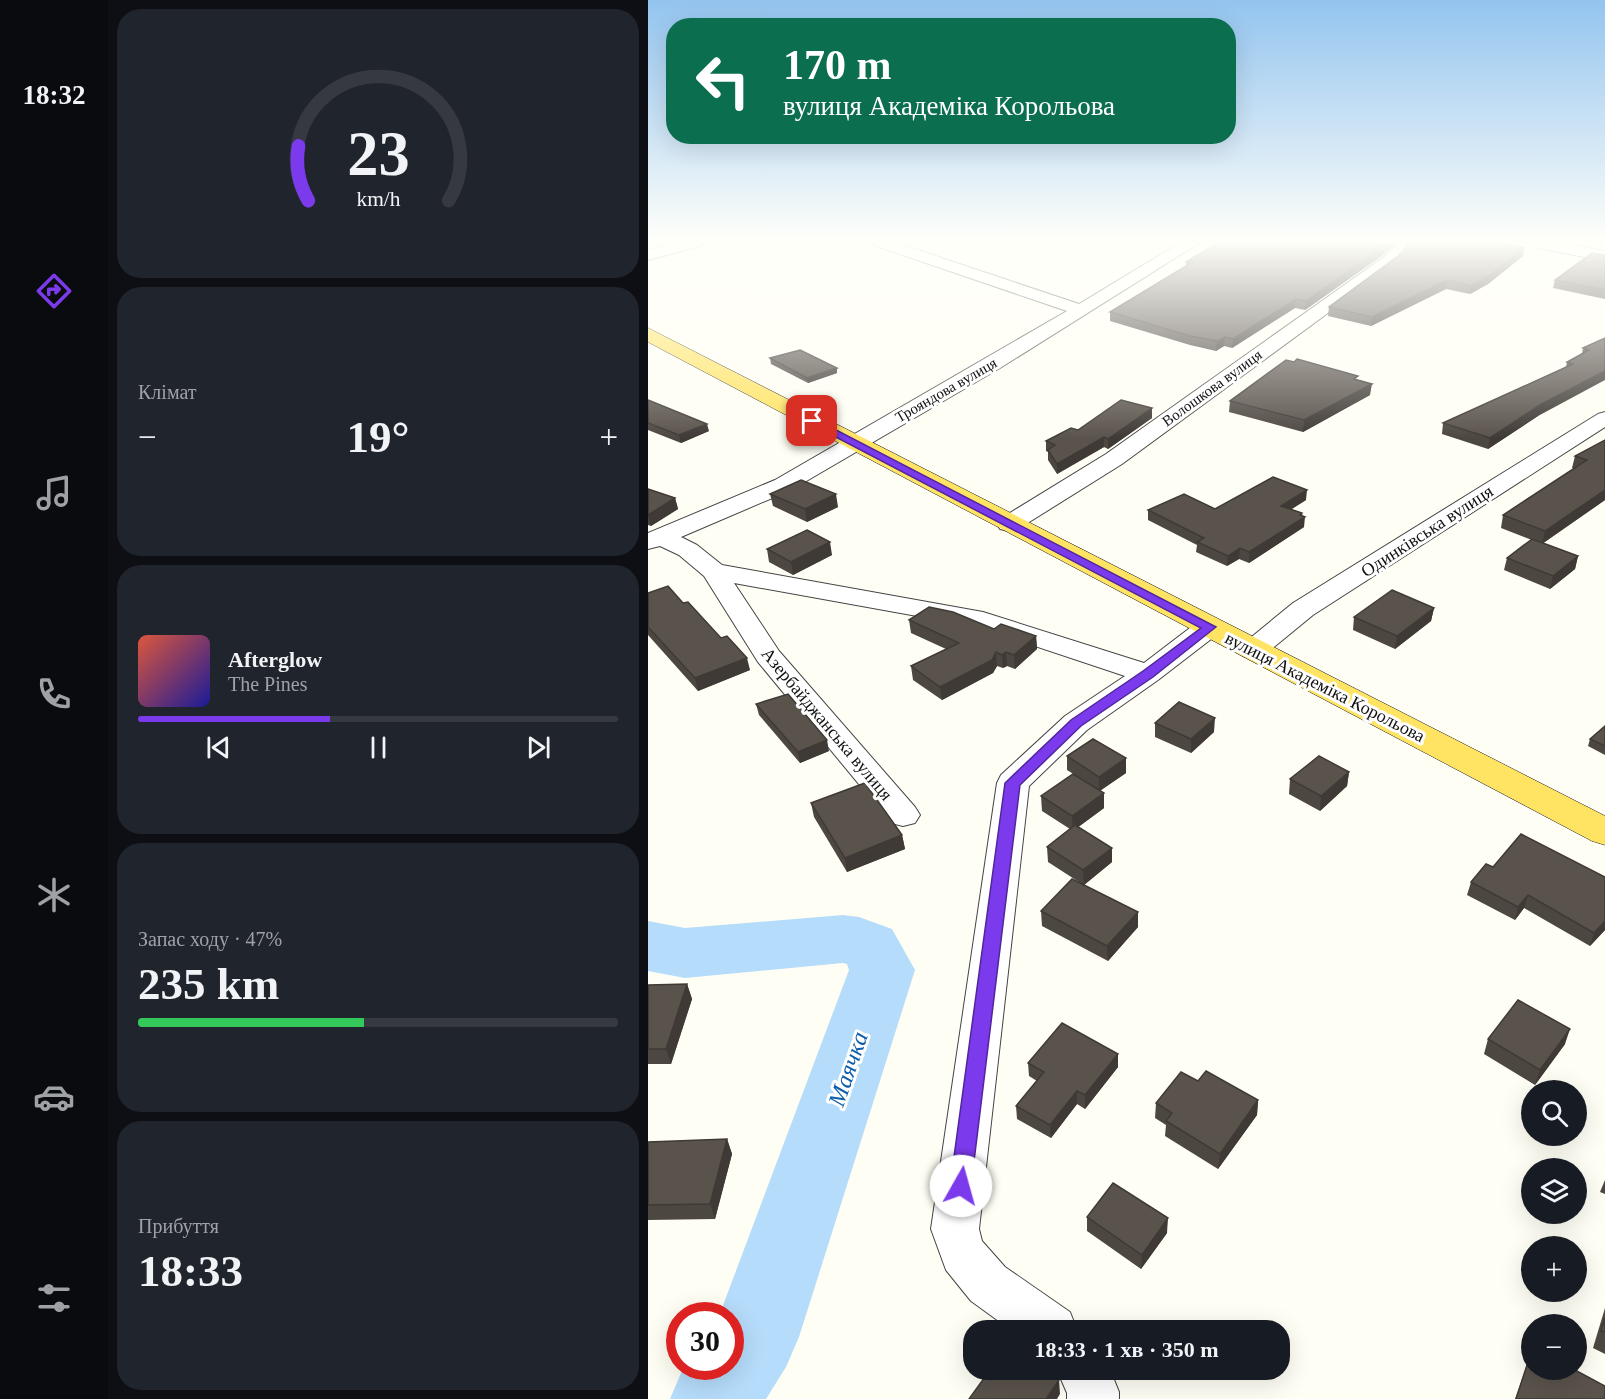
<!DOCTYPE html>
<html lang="uk">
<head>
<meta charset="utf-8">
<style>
  :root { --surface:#171b24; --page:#20242c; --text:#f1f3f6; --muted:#9ea1a6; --line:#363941; --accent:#7c3aed }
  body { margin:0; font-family:Georgia,serif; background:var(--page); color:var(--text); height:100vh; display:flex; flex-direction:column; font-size:22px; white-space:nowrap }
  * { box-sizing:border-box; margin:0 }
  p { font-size:20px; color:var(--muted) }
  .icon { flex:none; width:33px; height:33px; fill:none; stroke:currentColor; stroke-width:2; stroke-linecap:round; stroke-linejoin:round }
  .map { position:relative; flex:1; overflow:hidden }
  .sheet { display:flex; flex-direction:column; gap:9px; padding:9px; background:#0d0f14; width:540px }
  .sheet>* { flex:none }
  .guide { position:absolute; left:18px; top:18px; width:570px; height:126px; border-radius:24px; box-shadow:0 6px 24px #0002; background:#0b6e4f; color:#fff; overflow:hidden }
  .buttons { position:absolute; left:873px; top:1080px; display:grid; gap:12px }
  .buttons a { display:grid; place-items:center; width:66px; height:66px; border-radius:50%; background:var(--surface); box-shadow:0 6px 24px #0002; font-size:30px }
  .speed { position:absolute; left:18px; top:1302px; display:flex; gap:12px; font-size:30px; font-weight:700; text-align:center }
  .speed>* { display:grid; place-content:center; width:78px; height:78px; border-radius:50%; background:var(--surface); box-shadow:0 6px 24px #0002; line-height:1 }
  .speed .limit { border:9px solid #d22; background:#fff; color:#111 }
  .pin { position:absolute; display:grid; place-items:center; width:51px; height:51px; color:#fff; margin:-26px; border-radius:12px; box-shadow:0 3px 9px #0006 }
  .me { position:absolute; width:66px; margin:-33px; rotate:7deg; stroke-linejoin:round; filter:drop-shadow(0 0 4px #0008) }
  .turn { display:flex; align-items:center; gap:21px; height:126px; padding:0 18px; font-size:27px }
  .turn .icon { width:78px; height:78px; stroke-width:2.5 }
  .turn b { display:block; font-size:42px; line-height:51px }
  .big { font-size:45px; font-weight:700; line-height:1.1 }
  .sheet .card { flex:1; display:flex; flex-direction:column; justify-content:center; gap:9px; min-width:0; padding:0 21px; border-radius:24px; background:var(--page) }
  .sheet .dial { align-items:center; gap:0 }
  .dial svg { height:156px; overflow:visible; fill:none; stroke:var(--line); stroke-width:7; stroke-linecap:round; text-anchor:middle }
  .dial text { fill:var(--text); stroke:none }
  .song { display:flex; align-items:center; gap:18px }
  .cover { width:72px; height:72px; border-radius:9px; background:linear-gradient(135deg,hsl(10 70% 55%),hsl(240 70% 35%)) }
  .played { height:6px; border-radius:3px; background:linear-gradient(90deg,var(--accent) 40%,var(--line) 40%) }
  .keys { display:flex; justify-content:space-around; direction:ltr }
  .heat { display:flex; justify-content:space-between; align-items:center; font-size:33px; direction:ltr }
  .charge { height:9px; border-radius:4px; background:linear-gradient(90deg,#34c759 47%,var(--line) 0) }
  .trip { position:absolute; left:315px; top:1320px; width:327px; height:60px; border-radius:24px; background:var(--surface); box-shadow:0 6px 24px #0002; font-weight:700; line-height:60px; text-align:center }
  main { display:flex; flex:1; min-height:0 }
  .dock { display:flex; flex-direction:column; width:108px; justify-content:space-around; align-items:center; background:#090b0e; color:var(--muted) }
  .dock .icon { width:42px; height:42px }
  .dock .current { color:var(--accent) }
  .dock b { font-size:27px; color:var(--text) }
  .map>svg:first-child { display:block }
</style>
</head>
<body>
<main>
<nav class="dock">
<b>18:32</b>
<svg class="icon current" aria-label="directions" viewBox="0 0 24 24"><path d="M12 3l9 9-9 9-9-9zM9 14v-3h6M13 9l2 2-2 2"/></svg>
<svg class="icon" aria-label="music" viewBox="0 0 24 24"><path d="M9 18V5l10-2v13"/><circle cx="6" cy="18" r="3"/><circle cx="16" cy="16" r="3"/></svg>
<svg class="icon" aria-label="phone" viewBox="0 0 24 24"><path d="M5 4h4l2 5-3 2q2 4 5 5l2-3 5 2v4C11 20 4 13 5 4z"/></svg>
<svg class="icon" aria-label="climate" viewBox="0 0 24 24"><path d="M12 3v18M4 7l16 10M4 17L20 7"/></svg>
<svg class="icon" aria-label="car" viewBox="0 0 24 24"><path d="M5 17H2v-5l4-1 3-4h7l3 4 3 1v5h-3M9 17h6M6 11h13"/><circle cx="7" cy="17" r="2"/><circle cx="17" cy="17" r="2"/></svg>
<svg class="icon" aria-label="filters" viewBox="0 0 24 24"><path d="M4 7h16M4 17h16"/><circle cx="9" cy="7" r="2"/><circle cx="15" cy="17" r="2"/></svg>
</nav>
<section class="sheet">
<div class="card dial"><svg viewBox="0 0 100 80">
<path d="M14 69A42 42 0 1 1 86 69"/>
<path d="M14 69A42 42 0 0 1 9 41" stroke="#7c3aed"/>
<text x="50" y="56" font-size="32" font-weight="700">23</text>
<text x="50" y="72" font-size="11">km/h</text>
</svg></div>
<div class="card"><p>Клімат</p>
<div class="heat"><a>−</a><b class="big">19°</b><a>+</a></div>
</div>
<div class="card">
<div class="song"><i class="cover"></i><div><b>Afterglow</b><p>The Pines</p></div></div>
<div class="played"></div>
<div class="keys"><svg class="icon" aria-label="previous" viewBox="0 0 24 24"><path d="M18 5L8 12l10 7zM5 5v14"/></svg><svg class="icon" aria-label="pause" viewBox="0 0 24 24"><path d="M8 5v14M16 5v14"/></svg><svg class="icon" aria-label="next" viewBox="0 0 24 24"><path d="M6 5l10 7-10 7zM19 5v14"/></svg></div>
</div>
<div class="card"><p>Запас ходу · 47%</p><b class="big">235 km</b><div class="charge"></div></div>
<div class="card"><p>Прибуття</p><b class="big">18:33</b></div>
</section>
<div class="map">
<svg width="957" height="1399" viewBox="0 0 957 1399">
  <rect width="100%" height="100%" fill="#fffef4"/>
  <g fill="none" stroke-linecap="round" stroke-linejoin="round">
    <polygon fill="#b5dcfa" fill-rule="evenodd" points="195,915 211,917 244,929 267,970 151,1337 138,1367 118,1399 22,1399 36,1366 82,1366 82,1316 71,1316 201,970 199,964 195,963 37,978 0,971 0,921 37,928"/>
    <defs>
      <g id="minor">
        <polygon points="28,243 55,243 53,246 0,260 0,250"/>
        <polygon points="226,243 249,243 431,304 532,243 551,243 352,368 143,490 33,537 49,545 74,565 335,612 496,663 551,621 561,619 571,621 575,627 571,633 510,680 439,730 381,786 331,1229 334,1241 357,1267 422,1312 429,1330 363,1330 323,1301 298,1270 283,1229 349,783 353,775 417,716 477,676 330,627 86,583 131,651 267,807 272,815 267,823 255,826 243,823 110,662 56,576 31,555 12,546 0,549 0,533 127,480 419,311 228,246"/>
        <polygon points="751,243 767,243 748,263 474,464 370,529 361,531 352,529 349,524 352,519 458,454 736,257"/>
        <polygon points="883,243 916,243 957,251 957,261 890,248"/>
        <polygon points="957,412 957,427 665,615 615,656 605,659 595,656 591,650 595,644 645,603 950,414"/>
        <polygon points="409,1370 462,1370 471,1392 471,1399 419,1399 419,1393"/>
      </g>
      <polygon id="major" points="0,328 957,816 957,845 944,841 0,342"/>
    </defs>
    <use href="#minor" stroke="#444" stroke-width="2"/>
    <use href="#major" stroke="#222" stroke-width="1"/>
    <use href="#minor" fill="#fff" fill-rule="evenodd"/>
    <use href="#major" fill="#ffe464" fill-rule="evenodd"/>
  </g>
  <g fill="#4d4741">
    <polygon points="560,243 748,243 735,255 657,310 647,308 584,348 576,346 568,351 542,345 462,321 462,312 538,266 538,262 566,245"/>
    <polygon points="957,255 957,299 905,288 907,280"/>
    <polygon points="750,256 875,256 840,284 822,294 798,289 723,326 680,316 681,307"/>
    <polygon points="957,338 890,416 840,449 794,434 795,423 918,367 919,362 934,354 935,348"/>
    <polygon points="122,358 189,373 160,383 123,364"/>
    <polygon points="709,380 722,395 655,432 581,412 582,401"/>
    <polygon points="0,400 61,431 33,443 0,430"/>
    <polygon points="504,408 504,418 460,449 456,447 409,474 400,460 400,452 398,451 398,441 430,430"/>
    <polygon points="957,440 957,500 895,543 930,556 927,569 902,589 856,570 859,558 884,540 853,528 855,515 926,469 924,468 927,456"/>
    <polygon points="0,489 27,498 30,509 3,526 0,525"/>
    <polygon points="122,494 190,507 159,522 125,506"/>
    <polygon points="658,500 643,509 654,513 656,527 601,563 591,559 579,566 548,552 549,545 500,520 500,510 567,509"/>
    <polygon points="119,549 184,555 145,575 121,562"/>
    <polygon points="0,593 35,603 102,670 50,691 0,635"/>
    <polygon points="786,608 783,621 747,649 705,630 706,617"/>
    <polygon points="261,620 346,629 388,636 389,649 367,669 359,666 355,668 349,666 345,673 294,700 265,680 263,666 298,649 263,633"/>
    <polygon points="108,704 181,751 152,763 111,715"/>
    <polygon points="507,723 566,732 543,753 507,737"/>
    <polygon points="957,726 957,755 940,746 942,739"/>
    <polygon points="419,756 478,773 452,791 456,808 430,827 464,848 464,862 436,885 490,912 490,927 460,961 394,926 393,911 434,884 400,862 399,847 422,829 394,811 393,796 438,782 419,770"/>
    <polygon points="701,772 699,786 672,811 641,794 642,779"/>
    <polygon points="163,803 254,835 257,849 199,872 166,817"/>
    <polygon points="845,867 957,930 942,946 876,908 867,920 819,895 823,882"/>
    <polygon points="39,984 44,999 23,1064 0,1064 0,985"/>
    <polygon points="840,1039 917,1044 887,1085 836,1054"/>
    <polygon points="470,1054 470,1067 437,1109 429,1104 403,1138 369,1119 368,1106 389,1081 381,1076 380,1063"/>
    <polygon points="550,1081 610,1100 609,1115 570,1169 517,1136 518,1125 507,1118 508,1103"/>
    <polygon points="79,1139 84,1154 67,1219 0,1220 0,1142"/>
    <polygon points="957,1180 957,1194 952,1192"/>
    <polygon points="439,1217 519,1233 493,1269 439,1231"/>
    <polygon points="957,1308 957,1354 945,1348"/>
    <polygon points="879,1365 904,1377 908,1370 927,1370 957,1399 867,1399"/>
  </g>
  <g fill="#3f3a35">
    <polygon points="740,243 748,243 735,255 657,310 658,301"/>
    <polygon points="876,248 875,256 840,284 822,294 824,286"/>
    <polygon points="799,280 798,289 723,326 724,317"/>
    <polygon points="648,299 647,308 584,348 585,339"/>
    <polygon points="577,337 576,346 568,351 569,341"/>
    <polygon points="189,368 189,373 160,383 159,378"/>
    <polygon points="957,371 957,380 890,416 840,449 842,438 892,405"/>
    <polygon points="724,384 722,395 655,432 656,420"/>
    <polygon points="504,408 504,418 460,449 460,439"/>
    <polygon points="59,424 61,431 33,443 31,435"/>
    <polygon points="456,437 456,447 409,474 409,464"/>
    <polygon points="659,490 658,500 633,516 633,506"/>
    <polygon points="957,490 957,500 894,544 897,531"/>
    <polygon points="188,494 190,507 159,522 157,509"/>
    <polygon points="27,498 30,509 3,526 0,515"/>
    <polygon points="654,513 653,520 657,517 656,527 601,563 601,552"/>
    <polygon points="182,542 184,555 145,575 143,562"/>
    <polygon points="592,548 591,559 579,566 580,556"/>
    <polygon points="930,556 927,569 902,589 905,576"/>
    <polygon points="786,608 783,621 747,649 749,636"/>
    <polygon points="388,636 389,649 367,669 366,655"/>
    <polygon points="348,652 349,666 345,673 294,700 292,687"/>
    <polygon points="358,652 359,666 355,668 354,655"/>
    <polygon points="99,658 102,670 50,691 47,678"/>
    <polygon points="567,718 566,732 543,753 543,739"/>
    <polygon points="179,740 181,751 152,763 150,752"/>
    <polygon points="478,758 478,773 451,791 451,777"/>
    <polygon points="701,772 699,786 672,811 673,796"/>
    <polygon points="456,793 456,808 425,831 424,816"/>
    <polygon points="254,835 257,849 199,872 197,858"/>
    <polygon points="464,848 464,862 436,885 435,870"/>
    <polygon points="880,895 876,908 867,920 870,907"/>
    <polygon points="490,912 490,927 460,961 459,946"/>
    <polygon points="957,921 957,930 942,946 946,933"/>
    <polygon points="39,984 44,999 23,1064 18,1049"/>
    <polygon points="922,1029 917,1044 887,1085 892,1070"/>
    <polygon points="470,1054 470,1067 437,1109 437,1095"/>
    <polygon points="429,1091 429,1104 403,1138 402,1125"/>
    <polygon points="610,1100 609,1115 570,1169 572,1154"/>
    <polygon points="79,1139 84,1154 67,1219 62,1204"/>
    <polygon points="520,1218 519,1233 493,1269 494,1255"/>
    <polygon points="411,1380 412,1394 409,1399 398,1399"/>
  </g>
  <g fill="#5a534c" stroke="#3f3a35" stroke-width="1.5">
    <polygon points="569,243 740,243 658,301 648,299 585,339 577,337 569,341 542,336 462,312 543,263 538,262"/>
    <polygon points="762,243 852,243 876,248 842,275 824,286 799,280 724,317 681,307 750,256"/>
    <polygon points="944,253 957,255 957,290 907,280"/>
    <polygon points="957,338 957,371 892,405 842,438 795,423 925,364 919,362 941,350 935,348"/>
    <polygon points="152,350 189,368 159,378 122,358"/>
    <polygon points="649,359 710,376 706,379 724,384 656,420 582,401 638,360 646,362"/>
    <polygon points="0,400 59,424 31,435 0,423"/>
    <polygon points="473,400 504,408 460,439 456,437 409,464 400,450 407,445 398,441 423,428 430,430"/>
    <polygon points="957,440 957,490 897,531 855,515 939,460 927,456"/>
    <polygon points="625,477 659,490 633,506 654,513 652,515 657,517 601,552 592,548 580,556 549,542 556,538 500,510 536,494 567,509"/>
    <polygon points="153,480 188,494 157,509 122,494"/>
    <polygon points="0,489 27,498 0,515"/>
    <polygon points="159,530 182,542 143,562 119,549"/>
    <polygon points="884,539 930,556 905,576 859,558"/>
    <polygon points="20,586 35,603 40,602 73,638 79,636 99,658 47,678 0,627 0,593"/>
    <polygon points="744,590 786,608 749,636 706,617"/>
    <polygon points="281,607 305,612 346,629 353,624 388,636 366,655 358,652 354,655 348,652 344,660 292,687 263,666 311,643 261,620"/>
    <polygon points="140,694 179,740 150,752 108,704"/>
    <polygon points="531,702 567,718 543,739 507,723"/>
    <polygon points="957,726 957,746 942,739"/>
    <polygon points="445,739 478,758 451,777 419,756"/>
    <polygon points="671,756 701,772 673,796 642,779"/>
    <polygon points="425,774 456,793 424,816 393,796"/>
    <polygon points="217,783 254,835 197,858 163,803"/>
    <polygon points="427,825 464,848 435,870 399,847"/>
    <polygon points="873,834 957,877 957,921 946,933 880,895 870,907 823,882 838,864 845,867"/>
    <polygon points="424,879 490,912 459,946 393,911"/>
    <polygon points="39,984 18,1049 0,1049 0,985"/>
    <polygon points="870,1000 922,1029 892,1070 840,1039"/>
    <polygon points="414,1023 470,1054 437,1095 429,1091 402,1125 368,1106 396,1072 380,1063"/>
    <polygon points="558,1071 610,1100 572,1154 518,1121 524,1113 508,1103 533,1072 550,1081"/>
    <polygon points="79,1139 62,1204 0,1205 0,1142"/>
    <polygon points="465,1183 520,1218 494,1255 439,1217"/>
    <polygon points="957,1318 957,1332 953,1331"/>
    <polygon points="879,1365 884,1367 884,1370 889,1370 906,1378 909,1370 927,1370 957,1386 957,1399 868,1399"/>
    <polygon points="342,1370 397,1370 411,1380 398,1399 321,1399"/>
  </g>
  <linearGradient id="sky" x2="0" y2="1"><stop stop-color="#93c4ef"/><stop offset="0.55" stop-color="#fffffa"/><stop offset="1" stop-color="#fffffa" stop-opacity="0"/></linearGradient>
  <rect width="957" height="439" fill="url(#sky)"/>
  <polygon fill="#7c3aed" stroke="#51269a" stroke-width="1.5" points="161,419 167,419 568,627 505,677 433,726 372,785 323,1186 320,1192 313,1195 305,1192 302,1186 357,783 423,720 495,671 553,628 161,423"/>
  <g text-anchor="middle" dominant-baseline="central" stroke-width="6" stroke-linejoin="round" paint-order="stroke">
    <g font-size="15" fill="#111" stroke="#fff">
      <text transform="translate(564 388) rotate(-36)">Волошкова вулиця</text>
      <text transform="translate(298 390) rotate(-30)">Трояндова вулиця</text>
    </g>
    <g font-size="18" fill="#111" stroke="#fff">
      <text transform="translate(779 531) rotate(-33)">Одинківська вулиця</text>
      <text transform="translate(677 687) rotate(27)">вулиця Академіка Корольова</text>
      <text transform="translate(179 724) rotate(50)">Азербайджанська вулиця</text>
    </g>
    <g font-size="24" font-style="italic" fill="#0f5dad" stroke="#fff">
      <text transform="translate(200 1069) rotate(-71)">Маячка</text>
    </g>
  </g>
</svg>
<div class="buttons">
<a><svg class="icon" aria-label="search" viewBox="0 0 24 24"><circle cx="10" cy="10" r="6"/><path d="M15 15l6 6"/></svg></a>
<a><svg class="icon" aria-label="layers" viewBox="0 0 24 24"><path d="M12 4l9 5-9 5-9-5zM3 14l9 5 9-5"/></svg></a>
<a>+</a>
<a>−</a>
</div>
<div class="speed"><div class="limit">30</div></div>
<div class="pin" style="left:164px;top:421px;background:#d93025"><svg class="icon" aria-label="arrive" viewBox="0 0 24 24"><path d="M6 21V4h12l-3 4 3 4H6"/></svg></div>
<svg class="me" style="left:313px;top:1186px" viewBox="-20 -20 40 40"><circle r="19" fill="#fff"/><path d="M0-13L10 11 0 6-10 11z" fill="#7c3aed"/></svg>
<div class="trip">18:33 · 1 хв · 350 m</div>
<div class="guide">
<div class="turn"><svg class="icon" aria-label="left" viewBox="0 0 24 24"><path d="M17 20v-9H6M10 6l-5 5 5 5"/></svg><div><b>170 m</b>вулиця Академіка Корольова</div></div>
</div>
</div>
</main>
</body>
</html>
